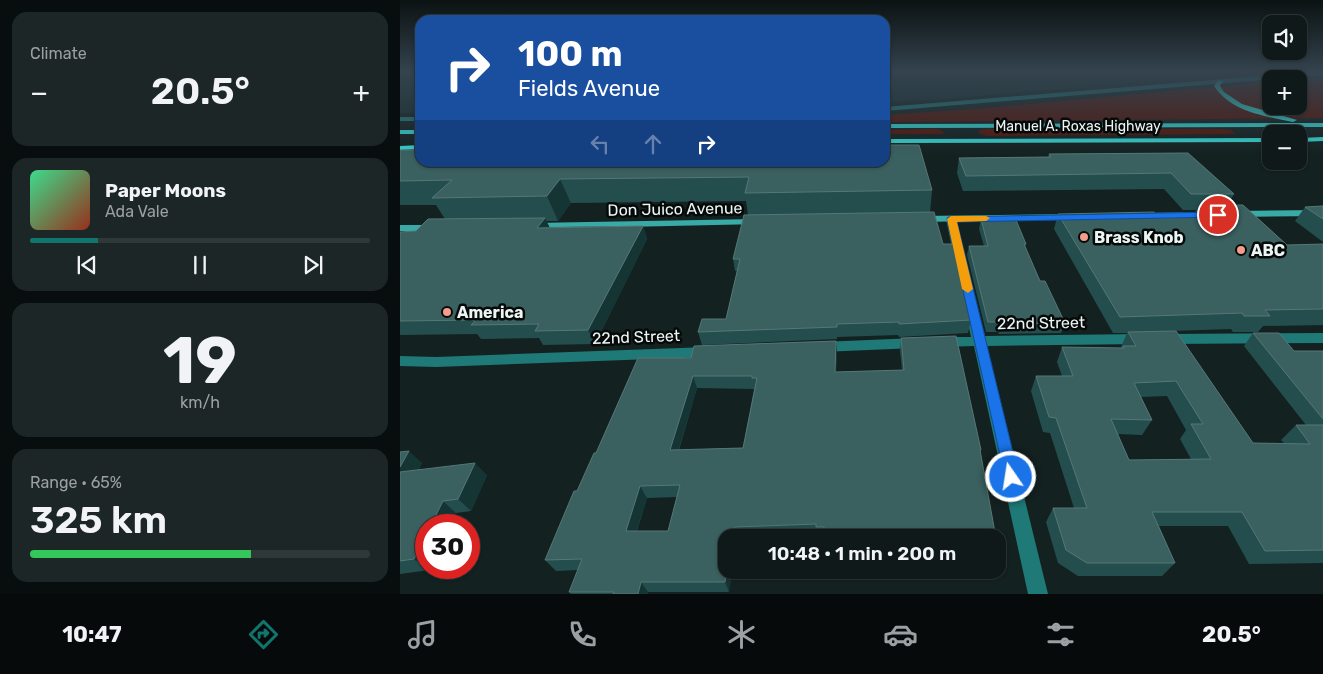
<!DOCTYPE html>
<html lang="en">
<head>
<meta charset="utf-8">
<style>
  :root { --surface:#0f1919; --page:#1d2626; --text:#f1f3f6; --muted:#9ba0a2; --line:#2f3838; --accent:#0f766e }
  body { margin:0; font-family:Rubik,sans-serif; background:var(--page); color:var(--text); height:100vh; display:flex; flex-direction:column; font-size:19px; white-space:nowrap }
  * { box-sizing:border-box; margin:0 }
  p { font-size:16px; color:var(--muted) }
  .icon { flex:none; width:28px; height:28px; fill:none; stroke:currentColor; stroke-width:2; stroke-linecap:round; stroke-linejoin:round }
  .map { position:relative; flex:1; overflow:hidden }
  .details { display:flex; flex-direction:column; gap:12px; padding:12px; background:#080e0e; width:400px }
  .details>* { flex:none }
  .hud { position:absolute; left:15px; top:15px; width:475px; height:152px; border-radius:15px; box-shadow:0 1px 4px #0004,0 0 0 1px var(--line); background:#1a4fa0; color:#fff; overflow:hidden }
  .fabs { position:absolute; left:862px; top:15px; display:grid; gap:10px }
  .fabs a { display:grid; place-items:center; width:45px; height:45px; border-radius:10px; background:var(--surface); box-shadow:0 1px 4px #0004,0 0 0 1px var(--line); font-size:25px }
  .speed { position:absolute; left:15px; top:514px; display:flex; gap:10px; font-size:25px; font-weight:700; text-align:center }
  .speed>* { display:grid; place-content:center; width:65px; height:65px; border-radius:50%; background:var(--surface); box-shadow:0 1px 4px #0004,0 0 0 1px var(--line); line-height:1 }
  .speed .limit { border:8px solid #d22; background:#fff; color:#111 }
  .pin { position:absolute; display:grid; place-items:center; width:42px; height:42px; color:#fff; margin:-21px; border:2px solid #fff; border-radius:50%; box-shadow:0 1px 5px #0007 }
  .me { position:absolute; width:55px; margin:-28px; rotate:347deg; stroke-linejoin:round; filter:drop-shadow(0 0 4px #0008) }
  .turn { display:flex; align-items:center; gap:18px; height:105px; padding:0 20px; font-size:22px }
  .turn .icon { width:65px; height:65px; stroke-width:2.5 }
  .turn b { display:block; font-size:35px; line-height:42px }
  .lanes { display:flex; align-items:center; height:48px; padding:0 20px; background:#0003; justify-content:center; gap:25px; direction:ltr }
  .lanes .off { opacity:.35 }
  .big { font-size:38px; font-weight:600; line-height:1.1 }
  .details .tile { flex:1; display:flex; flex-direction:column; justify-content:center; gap:8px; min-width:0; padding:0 18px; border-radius:15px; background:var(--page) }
  .details .dial { align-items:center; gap:0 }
  .dial b { font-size:65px; line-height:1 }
  .song { display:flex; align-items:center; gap:15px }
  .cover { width:60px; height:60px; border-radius:8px; background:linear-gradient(135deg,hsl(150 70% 55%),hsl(10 70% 35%)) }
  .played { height:5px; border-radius:2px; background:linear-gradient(90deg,var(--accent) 20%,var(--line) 20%) }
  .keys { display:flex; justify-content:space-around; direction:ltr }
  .heat { display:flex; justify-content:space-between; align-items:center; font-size:28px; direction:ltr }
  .charge { height:8px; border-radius:4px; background:linear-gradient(90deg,#34c759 65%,var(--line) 0) }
  .trip { position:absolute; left:318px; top:529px; width:288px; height:50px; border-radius:15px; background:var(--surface); box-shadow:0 1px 4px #0004,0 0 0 1px var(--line); font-weight:600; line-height:50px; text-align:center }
  .dock { display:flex; height:80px; justify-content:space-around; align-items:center; background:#060a0a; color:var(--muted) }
  .dock .icon { width:35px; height:35px }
  .dock .on { color:var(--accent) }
  .dock b { font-size:22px; color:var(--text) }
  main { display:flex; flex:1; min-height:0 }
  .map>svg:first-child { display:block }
</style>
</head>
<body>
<main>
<section class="details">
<div class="tile"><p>Climate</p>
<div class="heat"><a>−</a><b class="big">20.5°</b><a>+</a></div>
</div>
<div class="tile">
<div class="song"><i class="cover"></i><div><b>Paper Moons</b><p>Ada Vale</p></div></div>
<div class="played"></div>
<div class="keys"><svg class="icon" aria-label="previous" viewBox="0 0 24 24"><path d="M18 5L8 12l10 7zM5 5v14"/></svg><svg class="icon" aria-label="pause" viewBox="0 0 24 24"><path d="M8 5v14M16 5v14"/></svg><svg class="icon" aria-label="next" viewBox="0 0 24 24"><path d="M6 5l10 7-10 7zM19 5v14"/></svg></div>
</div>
<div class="tile dial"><b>19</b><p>km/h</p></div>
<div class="tile"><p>Range · 65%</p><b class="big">325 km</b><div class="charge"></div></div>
</section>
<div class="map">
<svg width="923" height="594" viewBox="0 0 923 594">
  <rect width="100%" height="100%" fill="#142121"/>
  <g fill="#162d2c">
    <polygon points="0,72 20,72 20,112 0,113"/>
    <polygon points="485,72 847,72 535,100 485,102"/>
  </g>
  <g fill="#54150a">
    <polygon points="923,78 923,118 485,122 485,115 574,109 871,82 871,106 899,106 899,80"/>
    <polygon points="537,129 545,132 542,134 485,134 485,130"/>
    <polygon points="586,129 822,129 831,130 836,134 587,136 578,133 580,130"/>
  </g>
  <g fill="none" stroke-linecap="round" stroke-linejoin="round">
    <g fill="#1e7977" fill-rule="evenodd">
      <polygon points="907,72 923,72 923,75 485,111 485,107"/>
      <rect x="0" y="117" width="20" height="4"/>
      <polygon points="551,216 556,219 585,336 741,334 746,336 748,339 746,342 741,344 587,346 648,594 628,594 574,346 541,347 536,346 534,342 536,338 541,337 571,337 546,219"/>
      <polygon points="923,333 923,343 766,344 761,342 759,339 761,336 766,334"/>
      <polygon points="516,338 521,339 523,343 521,347 516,348 421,352 416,351 414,347 416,343 421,342"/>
      <polygon points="308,347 313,348 315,352 313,356 308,357 36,367 0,366 0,356 36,357"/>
    </g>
    <g fill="#3aaaa6" fill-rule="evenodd">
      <polygon points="923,210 923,216 837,217 832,214 837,211"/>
      <polygon points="810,212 815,215 814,217 740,219 735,216 740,213"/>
      <polygon points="675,214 680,217 679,219 520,222 515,219 520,216"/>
      <polygon points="357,219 361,220 362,222 361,224 132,229 127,226 132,223"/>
      <polygon points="0,225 35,225 40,228 35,231 0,231"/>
    </g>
    <g fill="#36d1cd" fill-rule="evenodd">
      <path d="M818,80L823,81L820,86L824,92L842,104L897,120L893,122C865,116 831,112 814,86Z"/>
      <polygon points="923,123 923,127 485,128 485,124"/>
      <rect x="0" y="130" width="20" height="4"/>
      <polygon points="923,137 923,141 899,142 899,138"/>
      <polygon points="871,138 871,142 485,143 485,139"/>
      <polygon points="20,145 20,149 0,150 0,146"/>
    </g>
  </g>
  <g fill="#244e4e" fill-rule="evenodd">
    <polygon points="0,150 485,162 532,190 530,213 543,244 571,320 568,333 499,337 498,335 437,337 437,339 302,345 298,332 326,319 337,271 335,271 333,259 348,215 346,201 171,203 158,221 146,221 149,227 243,226 247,239 195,344 143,345 139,338 81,339 77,334 0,335 0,232 16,231 45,219 36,205 0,205"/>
    <path d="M788,153L834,194L828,205L887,245L923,244V325L863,326L858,332H833L831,329L771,331L853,443H884L881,440L896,425H906L844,346L853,333L894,351H923V563L849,564L828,526H759L775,563L762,576H678L658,563L646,522L653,508H674L650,433L643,432L631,391L636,376H662L657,362L662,347L721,348V347L727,333H713L654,229L658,214L759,218L793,217L796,210H783L764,189L563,191L557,173L559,158L648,157L649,154ZM767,396L786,430L780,439L791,459L729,460L718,434L742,435L752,420L741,397Z"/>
    <polygon points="923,206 923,242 895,221 905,207"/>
    <polygon points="581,219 626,244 625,247 640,281 665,323 661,333 599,334 598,332 586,332 567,255 569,246 584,246 579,229"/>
    <path d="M501,338L581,450L580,453L596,538H417V536L326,538L329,592H248V594H171L169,592L178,570L156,571L145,560L177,491L196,453L291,358L436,341L437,353L436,372L502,370L500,351ZM297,388L354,389L343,448L279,450ZM277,497L268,531H237L247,498Z"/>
    <polygon points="0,452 22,463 19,469 87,475 71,511 56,513 51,525 26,525 26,568 31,568 30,570 0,574"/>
    <polygon points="424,570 495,570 495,573 425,576"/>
  </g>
  <g fill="#153534">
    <polygon points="160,179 171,203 158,221 147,196"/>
    <polygon points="145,218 151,230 137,228"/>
    <polygon points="243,226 247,239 195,344 188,330"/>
    <polygon points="436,341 437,353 435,384 435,372"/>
    <polygon points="293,376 297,388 275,462 270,450"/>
    <polygon points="9,451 22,463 11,484 0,474 0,467"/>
    <polygon points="75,463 87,475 71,511 58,499"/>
    <polygon points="240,486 247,498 233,542 226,531"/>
    <polygon points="43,501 56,513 51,525 31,525"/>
    <polygon points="335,527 338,538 333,538"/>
    <polygon points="26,535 26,567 14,559"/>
    <polygon points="327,570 333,570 329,592 325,582"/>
    <polygon points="241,582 248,592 248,594 238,594"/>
  </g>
  <g fill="#3a605f" stroke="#567777" fill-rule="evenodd">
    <polygon points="485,145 519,145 532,190 345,193 349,177 160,179 147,196 32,198 52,180 0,181 0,150 20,150 20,162 485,162"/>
    <polygon points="788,153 834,194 791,194 771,173 566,176 559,158 651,157 649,154"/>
    <polygon points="799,205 843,205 887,245 923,244 923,309 865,310 870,316 844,316 842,313 720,317 658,214 754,212 759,218 809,217"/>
    <polygon points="923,206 923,219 905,207"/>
    <polygon points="534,212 543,244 554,244 571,320 499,324 499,322 437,324 437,327 298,332 302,319 326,319 340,259 333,259 344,215"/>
    <polygon points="145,218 137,228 243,226 188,330 135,331 139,324 71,325 76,320 0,321 0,232 16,231 28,219"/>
    <polygon points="581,219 616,220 626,244 624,244 640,281 645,281 665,323 601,324 601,322 588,322 569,246 588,246"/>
    <path d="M776,331L853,443L910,444L896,425H923V550L865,551L842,512H752L775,563H687L666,550L653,508H687L656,418L649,417L636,376H673L662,347L724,348L723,346H736L728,332ZM776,381L803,424H791L811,459L729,460L711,419L752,420L734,383Z"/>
    <polygon points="853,333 879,333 894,351 923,351 923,419"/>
    <path d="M556,336L581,450H580L596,538H424V527H416V524L335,527L333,538H326L327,570L325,582H241L238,594H213L214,592H169L182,559L145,560L174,491H177L194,453H196L238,358H291L294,346L436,341L435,372L504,370L501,338ZM293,376H352V378H357L343,448L270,450ZM280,485L268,531H226L240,486Z"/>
    <polygon points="9,451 0,467 0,452"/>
    <polygon points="75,463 58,499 43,501 31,525 26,525 26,535 14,559 0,561 0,472"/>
  </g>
  <linearGradient id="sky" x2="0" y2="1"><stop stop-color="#0b1212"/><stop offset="0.46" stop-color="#34434e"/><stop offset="1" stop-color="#34434e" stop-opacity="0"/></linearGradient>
  <rect width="923" height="156" fill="url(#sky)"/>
  <polygon fill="#1a73e8" stroke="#114b97" points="818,212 821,213 821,217 557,222 619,477 617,482 611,485 606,482 547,219 548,217"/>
  <polygon fill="#f59e0b" points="551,216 586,216 590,218 586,221 557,222 573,289 568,293 562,289 547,219"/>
  <g fill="#f49d8b" stroke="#050a09" stroke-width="2">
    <circle cx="684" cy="237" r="5"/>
    <circle cx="841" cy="250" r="5"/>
    <circle cx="47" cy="312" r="5"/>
  </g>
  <g text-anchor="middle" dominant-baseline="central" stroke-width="5" stroke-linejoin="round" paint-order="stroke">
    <g font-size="14" fill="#ecf4f4" stroke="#050a09">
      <text x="678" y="126">Manuel A. Roxas Highway</text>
    </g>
    <g font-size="16" fill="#ecf4f4" stroke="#050a09">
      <text transform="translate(275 209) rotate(-1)">Don Juico Avenue</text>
      <text transform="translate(641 323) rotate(-1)">22nd Street</text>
      <text transform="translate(236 337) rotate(-2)">22nd Street</text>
    </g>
    <g font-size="16" font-weight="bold" fill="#ecf4f4" stroke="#050a09" text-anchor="start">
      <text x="694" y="237">Brass Knob</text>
      <text x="851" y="250">ABC</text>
      <text x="57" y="312">America</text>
    </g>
  </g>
</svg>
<div class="fabs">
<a><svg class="icon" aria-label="sound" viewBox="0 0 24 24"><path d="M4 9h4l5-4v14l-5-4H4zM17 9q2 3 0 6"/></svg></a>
<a>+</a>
<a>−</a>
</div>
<div class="speed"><div class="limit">30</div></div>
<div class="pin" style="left:818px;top:215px;background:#d93025"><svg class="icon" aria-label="arrive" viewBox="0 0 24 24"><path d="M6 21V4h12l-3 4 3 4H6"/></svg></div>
<svg class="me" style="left:611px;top:477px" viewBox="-20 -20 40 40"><circle r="17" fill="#1a73e8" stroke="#fff" stroke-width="3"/><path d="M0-11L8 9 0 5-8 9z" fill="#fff"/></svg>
<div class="trip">10:48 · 1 min · 200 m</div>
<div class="hud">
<div class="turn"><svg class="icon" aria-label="right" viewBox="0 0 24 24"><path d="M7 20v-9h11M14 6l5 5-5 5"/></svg><div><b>100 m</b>Fields Avenue</div></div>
<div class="lanes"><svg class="icon off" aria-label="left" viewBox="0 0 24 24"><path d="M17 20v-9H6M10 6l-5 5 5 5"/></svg><svg class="icon off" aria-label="ahead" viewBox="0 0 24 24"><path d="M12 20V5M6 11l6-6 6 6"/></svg><svg class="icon" aria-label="right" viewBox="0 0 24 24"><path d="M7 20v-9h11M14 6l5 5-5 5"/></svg></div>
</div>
</div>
</main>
<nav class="dock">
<b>10:47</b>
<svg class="icon on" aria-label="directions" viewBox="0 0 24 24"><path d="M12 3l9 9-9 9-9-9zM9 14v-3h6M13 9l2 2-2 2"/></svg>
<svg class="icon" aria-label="music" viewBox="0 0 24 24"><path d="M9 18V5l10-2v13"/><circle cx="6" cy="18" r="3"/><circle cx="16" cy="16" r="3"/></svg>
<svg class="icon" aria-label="phone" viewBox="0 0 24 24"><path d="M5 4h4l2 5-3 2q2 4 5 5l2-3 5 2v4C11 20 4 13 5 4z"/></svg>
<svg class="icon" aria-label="climate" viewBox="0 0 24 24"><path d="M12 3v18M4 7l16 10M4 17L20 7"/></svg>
<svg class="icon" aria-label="car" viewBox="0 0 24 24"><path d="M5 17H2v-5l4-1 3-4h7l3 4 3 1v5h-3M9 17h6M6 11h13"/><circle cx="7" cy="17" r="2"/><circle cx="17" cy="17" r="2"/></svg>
<svg class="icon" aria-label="filters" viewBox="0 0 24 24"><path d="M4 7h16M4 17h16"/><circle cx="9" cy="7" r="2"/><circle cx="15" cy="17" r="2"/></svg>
<b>20.5°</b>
</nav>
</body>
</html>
